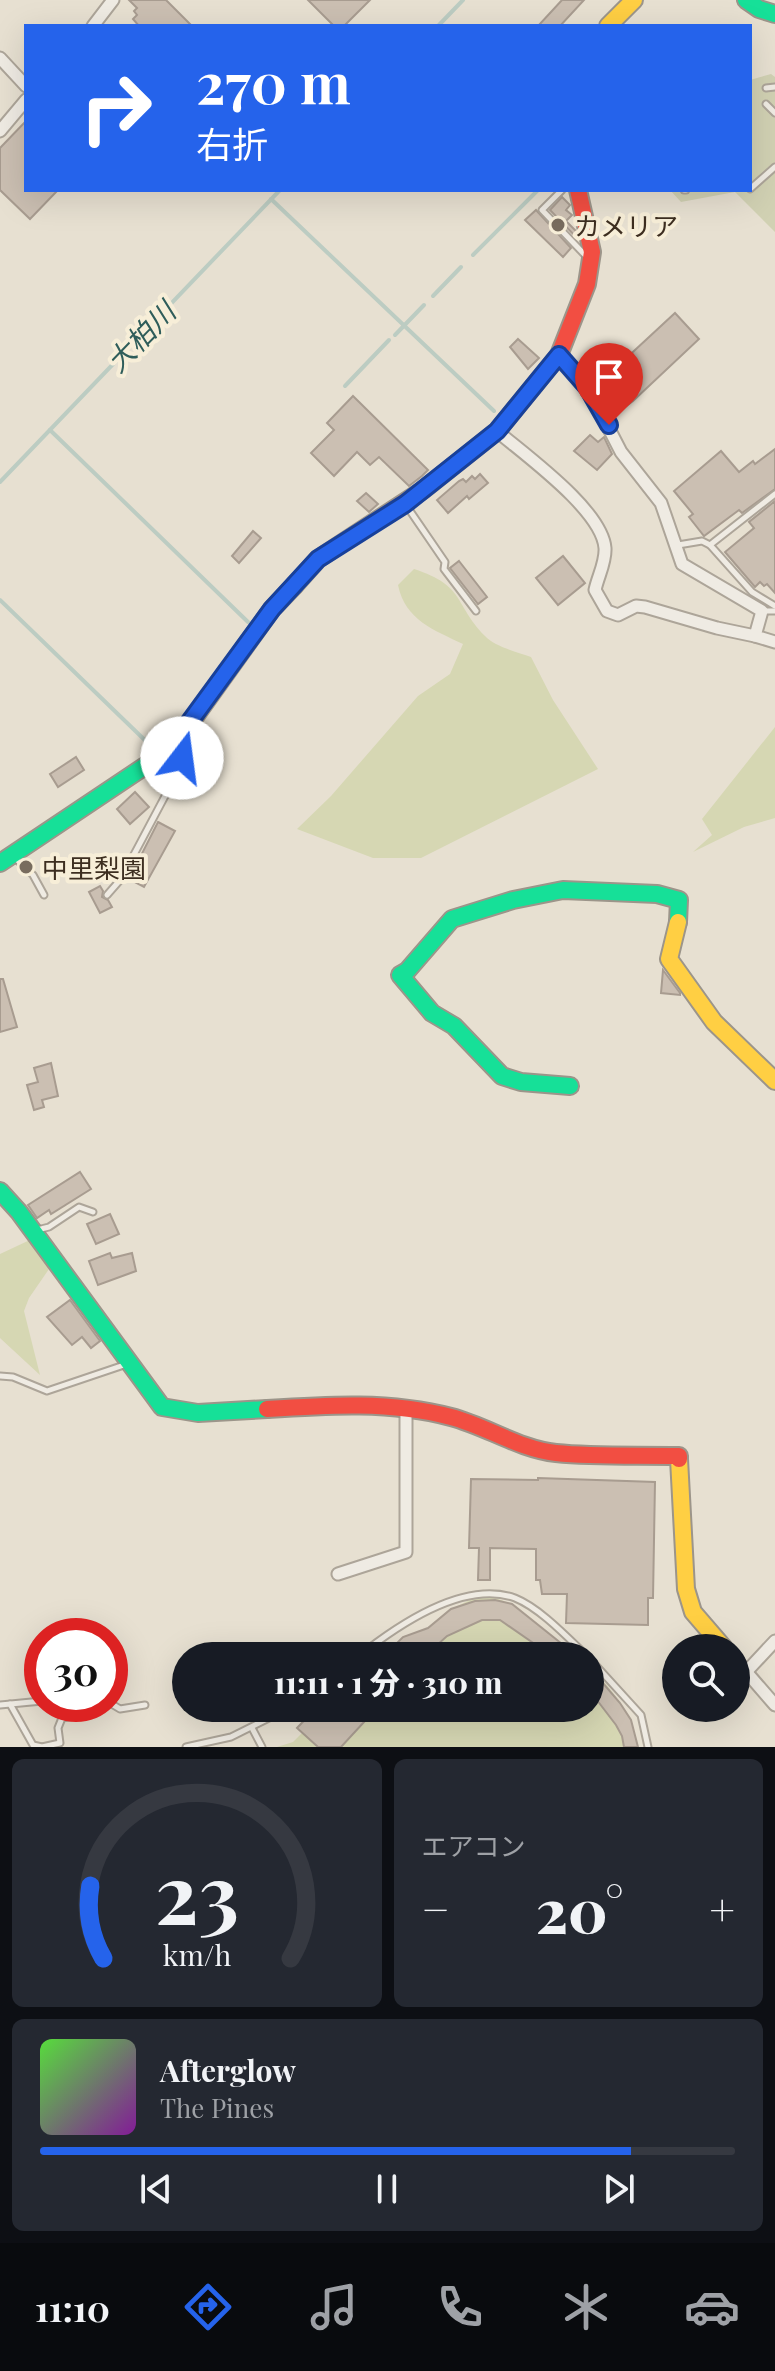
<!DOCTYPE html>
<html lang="ja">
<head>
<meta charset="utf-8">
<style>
  :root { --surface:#171b24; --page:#242831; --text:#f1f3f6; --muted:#9ea1a6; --line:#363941; --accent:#2563eb }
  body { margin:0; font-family:"Playfair Display","Noto Sans JP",serif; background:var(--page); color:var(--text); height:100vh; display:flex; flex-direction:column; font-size:30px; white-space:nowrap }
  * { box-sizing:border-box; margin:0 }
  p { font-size:26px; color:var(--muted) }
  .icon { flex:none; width:44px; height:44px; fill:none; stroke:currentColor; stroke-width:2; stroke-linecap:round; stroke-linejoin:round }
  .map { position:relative; height:1747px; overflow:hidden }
  .drawer { display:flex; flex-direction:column; gap:12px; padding:12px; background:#0d0f14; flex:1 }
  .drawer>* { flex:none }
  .hud { position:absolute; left:24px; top:24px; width:728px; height:168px; border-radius:0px; box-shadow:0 8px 32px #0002; background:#2563eb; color:#fff; overflow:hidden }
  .fabs { position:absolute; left:662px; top:1634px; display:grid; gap:16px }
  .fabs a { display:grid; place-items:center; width:88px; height:88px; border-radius:50%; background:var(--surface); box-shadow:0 8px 32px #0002; font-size:40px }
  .speed { position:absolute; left:24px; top:1618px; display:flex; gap:16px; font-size:40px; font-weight:700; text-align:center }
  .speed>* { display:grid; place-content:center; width:104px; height:104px; border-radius:50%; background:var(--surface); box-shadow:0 8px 32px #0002; line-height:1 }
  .speed .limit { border:12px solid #d22; background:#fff; color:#111 }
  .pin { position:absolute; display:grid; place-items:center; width:68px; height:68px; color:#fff; margin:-82px -34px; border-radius:50% 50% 50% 0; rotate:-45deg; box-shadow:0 0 8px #0007 }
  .pin .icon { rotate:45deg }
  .me { position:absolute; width:88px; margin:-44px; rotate:15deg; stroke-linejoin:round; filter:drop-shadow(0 0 6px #0008) }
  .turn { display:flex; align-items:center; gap:28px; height:168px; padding:0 40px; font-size:36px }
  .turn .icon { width:104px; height:104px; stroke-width:2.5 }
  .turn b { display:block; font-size:56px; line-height:68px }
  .big { font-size:60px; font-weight:800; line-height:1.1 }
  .drawer .card { flex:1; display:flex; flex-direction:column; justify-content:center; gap:12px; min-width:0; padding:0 28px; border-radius:12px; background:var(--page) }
  .drawer .dial { align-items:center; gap:0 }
  .dial svg { height:208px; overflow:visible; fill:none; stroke:var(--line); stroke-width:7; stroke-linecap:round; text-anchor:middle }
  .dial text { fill:var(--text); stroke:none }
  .song { display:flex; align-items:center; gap:24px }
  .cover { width:96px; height:96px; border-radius:12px; background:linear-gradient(135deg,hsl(110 70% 55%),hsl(290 70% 35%)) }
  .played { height:8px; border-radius:4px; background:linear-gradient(90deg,var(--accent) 85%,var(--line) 85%) }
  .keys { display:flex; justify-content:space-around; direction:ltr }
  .heat { display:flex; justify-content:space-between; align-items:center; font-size:44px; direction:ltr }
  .drawer .tiles { flex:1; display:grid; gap:12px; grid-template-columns:1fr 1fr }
  .card:last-child { grid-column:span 2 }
  .trip { position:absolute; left:172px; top:1642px; width:432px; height:80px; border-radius:40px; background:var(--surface); box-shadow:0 8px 32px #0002; font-weight:800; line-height:80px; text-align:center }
  .menu { display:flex; height:128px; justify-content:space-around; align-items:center; background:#090b0e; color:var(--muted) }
  .menu .icon { width:56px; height:56px }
  .menu .selected { color:var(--accent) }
  .menu b { font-size:36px; color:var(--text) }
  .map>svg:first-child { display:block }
</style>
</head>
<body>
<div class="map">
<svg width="775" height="1747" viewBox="0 0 775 1747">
  <rect width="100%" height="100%" fill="#e7e0d1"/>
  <g fill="#d6d7b3">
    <path d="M414,569C466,586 453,603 485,636C495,647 518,652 531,657L553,700L598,769L421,858H373L297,829L331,796L418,696L450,674L463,644C434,630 405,620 398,585Z"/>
    <polygon points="775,727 775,818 744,827 693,852 712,835 702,819"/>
    <polygon points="32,1239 49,1269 29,1298 24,1311 40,1375 0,1338 0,1254"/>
    <polygon points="490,1596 512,1604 577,1656 384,1656 403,1637 428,1628 451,1609 470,1600"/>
    <path d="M590,1668C613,1689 633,1716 638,1747H277L293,1742L302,1733L297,1728L316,1708H590Z"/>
  </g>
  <polygon fill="#d1d1b3" points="771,74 775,77 775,232 735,192 681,202 670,190 750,190 750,80"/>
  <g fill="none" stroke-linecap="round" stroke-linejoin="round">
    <g stroke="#bcccc2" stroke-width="4">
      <polyline points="438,26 463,0"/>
      <polyline points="271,199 494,411"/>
      <polyline points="473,255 538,190"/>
      <polyline points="433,296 461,267"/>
      <polyline points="395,335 424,305"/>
      <polyline points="345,386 389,340"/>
      <polyline points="50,430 248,622"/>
      <polyline points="0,482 280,190"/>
      <polyline points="0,600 154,749"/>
    </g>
  </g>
  <g fill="#cbbfb2" stroke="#a89c90" stroke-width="2">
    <polygon points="129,0 166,0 192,26 139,26 133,19 137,15 134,11 137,8"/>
    <polygon points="308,0 370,0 344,26 334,26"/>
    <polygon points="562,0 584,0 560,26 538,26"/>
    <polygon points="26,121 26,190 58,190 30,219 0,190 0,148"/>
    <polygon points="562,197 570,205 566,210 572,215 566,221 576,231 575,236 550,210"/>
    <polygon points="536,210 571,248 563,257 525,220"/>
    <polygon points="675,313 699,339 633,401 613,416 602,396 617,384 608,375"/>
    <polygon points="518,339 539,358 528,369 510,347"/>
    <polygon points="353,396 428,470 422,476 409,486 379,457 370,465 357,452 334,476 311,453 334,430 327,423"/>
    <polygon points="590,435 598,442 604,437 612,454 597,470 574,451"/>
    <polygon points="775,449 775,489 742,513 739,510 704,536 689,517 693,514 674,491 721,451 739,472 753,461 755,464"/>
    <polygon points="480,474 488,483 469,499 467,496 448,513 437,500 459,481 463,479 466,482 472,476 475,479"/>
    <polygon points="366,493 378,504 369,512 357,501"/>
    <polygon points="775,501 775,593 767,584 764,586 760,582 755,587 725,552 754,528 749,522"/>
    <polygon points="253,531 261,538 239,563 232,556"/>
    <polygon points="563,556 585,583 558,605 536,578"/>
    <polygon points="459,561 487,597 478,604 450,568"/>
    <polygon points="76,757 84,770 58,787 50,774"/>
    <polygon points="135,792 149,807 130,824 117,809"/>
    <polygon points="158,822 175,831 144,887 129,879"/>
    <polygon points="100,886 103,891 102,897 108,900 112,907 100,913 89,892"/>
    <polygon points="663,970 680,993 680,995 661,993"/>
    <polygon points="0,979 3,979 17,1027 0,1032"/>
    <polygon points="51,1063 58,1096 42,1100 44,1107 34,1110 27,1085 38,1082 34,1068"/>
    <polygon points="80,1172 91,1189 51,1214 49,1210 37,1218 28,1205"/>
    <polygon points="110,1214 119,1234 96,1244 87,1224"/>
    <polygon points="110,1253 112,1258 132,1253 136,1271 98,1285 89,1261"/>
    <polygon points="70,1300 100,1341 91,1348 82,1337 72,1345 47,1317"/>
    <polygon points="538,1478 655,1482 653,1598 648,1598 648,1625 566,1623 567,1594 542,1594 540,1580 536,1580 536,1549 490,1548 490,1580 478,1580 479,1548 469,1548 471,1479 538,1480"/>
    <polygon points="495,1600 512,1604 577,1656 552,1656 500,1620 482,1620 447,1636 425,1656 384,1656 403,1637 428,1628 451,1609 475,1601"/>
    <polygon points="590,1668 620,1703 631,1720 638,1747 624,1747 622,1736 616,1725 590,1691"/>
    <polygon points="316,1708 377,1708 341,1747 318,1747 297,1728"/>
  </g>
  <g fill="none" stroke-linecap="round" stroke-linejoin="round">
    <defs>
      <g id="lane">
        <polyline points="766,88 775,87"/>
        <polyline points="766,104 775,113"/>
        <polyline points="750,189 775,167"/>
        <polyline points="562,190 542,210 585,255 589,253"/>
        <polyline points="684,190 686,190"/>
        <polyline points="775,494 710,545 752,592 775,606"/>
        <polyline points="406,505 445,562 444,569 476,611"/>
        <polyline points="678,545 702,541 710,545"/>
        <polyline points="763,611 775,611"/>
        <polyline points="13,856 33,875 44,895"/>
        <polyline points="107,895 121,879 173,781"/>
        <polyline points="37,1230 49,1227 79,1207 93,1212"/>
        <polyline points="0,1376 13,1377 47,1391 127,1364"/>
        <path d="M359,1656C398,1625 464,1580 515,1598C540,1608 568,1638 587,1656"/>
        <polyline points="590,1659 641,1715 648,1747"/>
        <polyline points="110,1703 120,1709 145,1705"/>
        <polyline points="10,1704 33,1745 42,1747 60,1743 58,1728 62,1718 57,1704"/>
        <polyline points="0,1705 42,1701"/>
        <polyline points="62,1718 94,1713"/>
        <polyline points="252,1728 262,1747"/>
        <polyline points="186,1747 231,1737 289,1708"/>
      </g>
      <g id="street">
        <polyline points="93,26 113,0"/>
        <polyline points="0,58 26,86"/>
        <polyline points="0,131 26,100"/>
        <polyline points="559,355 588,388 621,452 661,503 682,564 762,611 755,636 775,642"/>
        <path d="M497,431C525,455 602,510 605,548C606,562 598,576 595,590L607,611L618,615L636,606L645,607L717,628L755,636"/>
        <polyline points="173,780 182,758 180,735"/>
        <polyline points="338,1574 406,1552 406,1410"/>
        <polyline points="736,1660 775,1705"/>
        <polyline points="747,1671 775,1641"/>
      </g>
      <g id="fast">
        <polyline points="746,0 759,9 775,14"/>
        <polyline points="0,863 163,754 189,725 272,609 294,586"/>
        <polyline points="570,1086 521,1082 502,1076 454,1026 432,1013 400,975 407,971 452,919 513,900 563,890 657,894 679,900 678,922"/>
        <polyline points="0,1191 19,1212 162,1407 198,1413 267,1409"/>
      </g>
      <g id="slow">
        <polyline points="608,26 634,0"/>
        <polyline points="678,922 669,959 714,1022 775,1081"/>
        <polyline points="679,1459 686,1589 693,1612 724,1648"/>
      </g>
      <g id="jam">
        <polyline points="294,586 318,559 423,490 497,431 559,355 587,284 592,252 578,190"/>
        <path d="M267,1409C328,1405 391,1401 451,1417C486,1426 519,1449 556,1453C596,1457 638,1455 679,1456V1459"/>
      </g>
    </defs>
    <use href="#lane" stroke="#ada599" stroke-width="9"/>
    <use href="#street" stroke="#ada599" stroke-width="15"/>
    <use href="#fast" stroke="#9c958a" stroke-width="20"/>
    <use href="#slow" stroke="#9c958a" stroke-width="20"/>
    <use href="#jam" stroke="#9c958a" stroke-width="20"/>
    <use href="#lane" stroke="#efebe3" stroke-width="5"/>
    <use href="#street" stroke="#efebe3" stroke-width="11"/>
    <use href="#fast" stroke="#16e098" stroke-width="16"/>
    <use href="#slow" stroke="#ffcf43" stroke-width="16"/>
    <use href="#jam" stroke="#f24e42" stroke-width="16"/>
  </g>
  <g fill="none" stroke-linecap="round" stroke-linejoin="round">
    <defs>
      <polyline id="route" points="182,758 180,735 272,609 318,559 405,504 497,431 559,355 588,388 609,425"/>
    </defs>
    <use href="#route" stroke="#184099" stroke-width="20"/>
    <use href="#route" stroke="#2563eb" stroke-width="14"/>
  </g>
  <g fill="#786c5e" stroke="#f7eed8" stroke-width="3">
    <circle cx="558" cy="225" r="8"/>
    <circle cx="26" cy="867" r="8"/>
  </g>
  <g text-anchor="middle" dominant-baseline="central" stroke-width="8" stroke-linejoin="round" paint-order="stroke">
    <g font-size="26" fill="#3d2e20" stroke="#f7eed8" text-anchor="start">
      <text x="574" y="225">カメリア</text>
      <text x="42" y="867">中里梨園</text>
    </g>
    <g font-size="28" font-style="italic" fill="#2f5d5a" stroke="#f7eed8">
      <text transform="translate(140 336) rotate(-46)">大柏川</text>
    </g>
  </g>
</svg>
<div class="fabs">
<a><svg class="icon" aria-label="search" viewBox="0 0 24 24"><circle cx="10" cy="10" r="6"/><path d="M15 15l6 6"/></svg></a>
</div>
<div class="speed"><div class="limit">30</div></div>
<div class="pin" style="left:609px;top:425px;background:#d93025"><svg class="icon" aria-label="arrive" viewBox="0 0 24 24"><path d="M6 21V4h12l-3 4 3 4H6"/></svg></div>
<svg class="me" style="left:182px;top:758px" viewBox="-20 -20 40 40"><circle r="19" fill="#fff"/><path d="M0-13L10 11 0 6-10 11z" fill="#2563eb"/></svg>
<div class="trip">11:11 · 1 分 · 310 m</div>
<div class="hud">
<div class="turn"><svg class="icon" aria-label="right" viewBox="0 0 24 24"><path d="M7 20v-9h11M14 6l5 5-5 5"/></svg><div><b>270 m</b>右折</div></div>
</div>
</div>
<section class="drawer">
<div class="tiles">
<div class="card dial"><svg viewBox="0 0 100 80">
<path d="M14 69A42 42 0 1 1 86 69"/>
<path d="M14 69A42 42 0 0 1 9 41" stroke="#2563eb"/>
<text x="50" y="56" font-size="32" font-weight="700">23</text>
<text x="50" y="72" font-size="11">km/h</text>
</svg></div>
<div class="card"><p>エアコン</p>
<div class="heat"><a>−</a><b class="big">20°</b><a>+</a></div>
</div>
<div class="card">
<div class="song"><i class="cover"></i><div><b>Afterglow</b><p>The Pines</p></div></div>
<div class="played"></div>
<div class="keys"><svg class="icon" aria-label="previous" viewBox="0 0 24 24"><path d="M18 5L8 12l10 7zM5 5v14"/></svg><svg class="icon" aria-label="pause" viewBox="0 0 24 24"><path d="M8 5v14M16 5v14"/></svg><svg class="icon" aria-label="next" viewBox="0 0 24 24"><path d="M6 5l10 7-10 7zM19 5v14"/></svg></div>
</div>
</div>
</section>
<nav class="menu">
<b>11:10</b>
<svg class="icon selected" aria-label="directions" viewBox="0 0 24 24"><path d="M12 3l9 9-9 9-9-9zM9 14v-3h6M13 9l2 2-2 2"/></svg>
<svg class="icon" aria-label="music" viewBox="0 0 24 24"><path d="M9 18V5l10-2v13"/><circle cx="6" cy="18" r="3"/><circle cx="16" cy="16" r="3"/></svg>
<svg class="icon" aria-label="phone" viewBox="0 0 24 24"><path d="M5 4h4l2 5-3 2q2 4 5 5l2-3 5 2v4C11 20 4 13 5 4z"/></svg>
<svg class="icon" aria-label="climate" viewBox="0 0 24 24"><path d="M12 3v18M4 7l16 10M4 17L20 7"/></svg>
<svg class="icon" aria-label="car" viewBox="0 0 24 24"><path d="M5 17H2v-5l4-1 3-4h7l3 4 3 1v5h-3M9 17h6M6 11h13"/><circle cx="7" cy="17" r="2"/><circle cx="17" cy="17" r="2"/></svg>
</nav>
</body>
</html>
